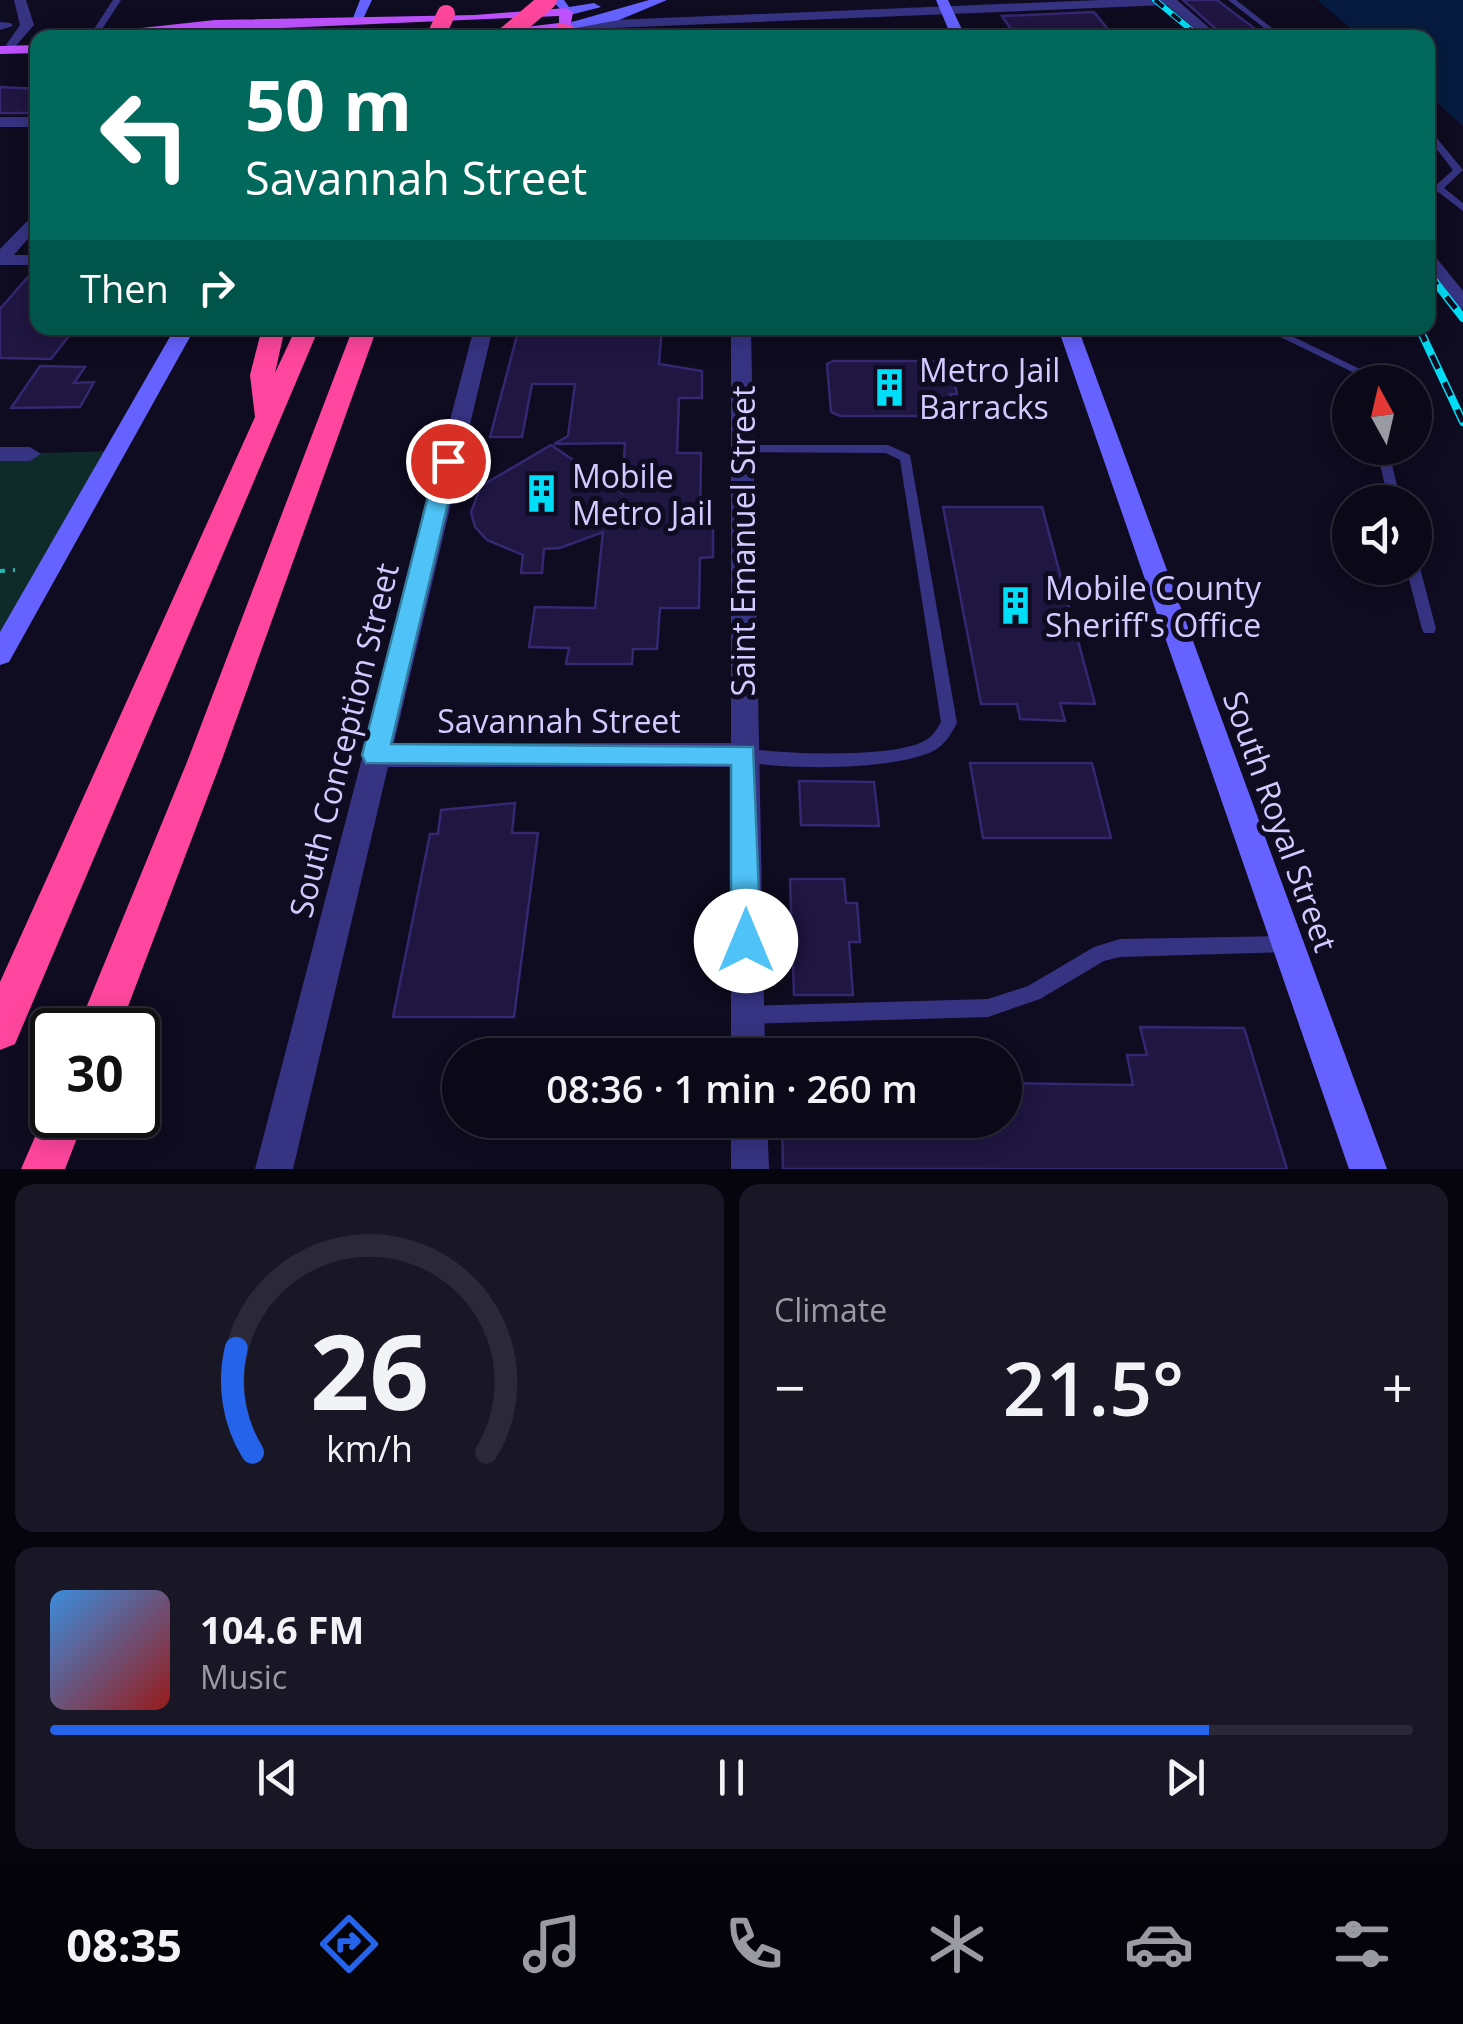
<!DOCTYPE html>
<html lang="en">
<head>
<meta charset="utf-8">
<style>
  :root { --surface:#0b0818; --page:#191625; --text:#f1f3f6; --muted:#9a9aa2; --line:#2b2937; --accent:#2563eb }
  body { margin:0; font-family:"Open Sans",sans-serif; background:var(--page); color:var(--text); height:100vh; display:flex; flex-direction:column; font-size:38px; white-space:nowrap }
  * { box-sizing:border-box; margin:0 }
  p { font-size:32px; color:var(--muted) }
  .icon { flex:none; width:55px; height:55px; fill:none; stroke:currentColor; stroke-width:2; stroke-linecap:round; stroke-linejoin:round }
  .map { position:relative; height:1169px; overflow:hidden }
  .sheet { display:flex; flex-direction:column; gap:15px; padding:15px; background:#06040d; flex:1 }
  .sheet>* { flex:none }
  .top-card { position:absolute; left:30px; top:30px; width:1405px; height:305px; border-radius:20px; box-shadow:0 5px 25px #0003,0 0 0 2px var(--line); background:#00695c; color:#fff; overflow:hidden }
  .needle { width:65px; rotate:352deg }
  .buttons { position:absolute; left:1332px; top:365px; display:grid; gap:20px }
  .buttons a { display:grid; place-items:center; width:100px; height:100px; border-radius:50%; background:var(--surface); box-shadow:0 5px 25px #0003,0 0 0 2px var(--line); font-size:50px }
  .speed { position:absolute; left:30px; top:1008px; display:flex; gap:20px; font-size:50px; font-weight:700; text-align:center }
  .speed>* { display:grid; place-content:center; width:130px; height:130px; border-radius:50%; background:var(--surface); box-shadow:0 5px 25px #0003,0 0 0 2px var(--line); line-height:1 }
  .speed .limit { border:5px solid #111; border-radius:15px; background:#fff; color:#111 }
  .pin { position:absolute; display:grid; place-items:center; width:85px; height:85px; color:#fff; margin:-42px; border:5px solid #fff; border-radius:50%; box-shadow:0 2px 10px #0007 }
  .me { position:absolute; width:110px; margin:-55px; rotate:0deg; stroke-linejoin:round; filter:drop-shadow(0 0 8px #0008) }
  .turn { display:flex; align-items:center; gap:35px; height:210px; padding:0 50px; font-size:45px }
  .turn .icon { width:130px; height:130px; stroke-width:2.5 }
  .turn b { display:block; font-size:70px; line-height:85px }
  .then { display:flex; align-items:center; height:95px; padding:0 50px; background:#0003; gap:20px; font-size:38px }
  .big { font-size:75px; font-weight:600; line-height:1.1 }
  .sheet .card { flex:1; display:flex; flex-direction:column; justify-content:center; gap:15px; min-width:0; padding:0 35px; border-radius:20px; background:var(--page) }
  .sheet .dial { align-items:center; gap:0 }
  .dial svg { height:260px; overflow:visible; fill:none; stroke:var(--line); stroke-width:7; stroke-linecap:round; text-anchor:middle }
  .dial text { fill:var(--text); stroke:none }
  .song { display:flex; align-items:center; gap:30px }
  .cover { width:120px; height:120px; border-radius:15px; background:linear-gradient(135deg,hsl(210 70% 55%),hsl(0 70% 35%)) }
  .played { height:10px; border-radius:5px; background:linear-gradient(90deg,var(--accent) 85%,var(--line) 85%) }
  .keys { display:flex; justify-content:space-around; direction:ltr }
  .heat { display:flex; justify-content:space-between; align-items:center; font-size:55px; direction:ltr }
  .sheet .tiles { flex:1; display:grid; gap:15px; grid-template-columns:1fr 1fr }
  .card:last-child { grid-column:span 2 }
  .trip { position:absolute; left:442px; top:1038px; width:580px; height:100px; border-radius:50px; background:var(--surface); box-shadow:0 5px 25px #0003,0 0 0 2px var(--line); font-weight:600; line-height:100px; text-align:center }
  .tabs { display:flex; height:160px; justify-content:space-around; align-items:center; background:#04030a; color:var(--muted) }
  .tabs .icon { width:70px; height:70px }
  .tabs .on { color:var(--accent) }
  .tabs b { font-size:45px; color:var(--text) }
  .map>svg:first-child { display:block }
</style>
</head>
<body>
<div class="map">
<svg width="1463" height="1169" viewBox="0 0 1463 1169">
  <rect width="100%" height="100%" fill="#0f0b20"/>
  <polygon fill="#0e2b2a" points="117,451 0,655 0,454"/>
  <polygon fill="#061b3f" points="1317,0 1463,0 1463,126 1428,95 1428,38 1361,37"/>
  <g fill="#1f1642" stroke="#352770" stroke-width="2.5">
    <polygon points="1183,0 1217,0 1267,38 1226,38"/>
    <polygon points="1094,12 1115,38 1017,38 1002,16"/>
    <polygon points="0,87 38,89 38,109 34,113 0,113"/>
    <polygon points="35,269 38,332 75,328 51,359 0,358 0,309"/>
    <polygon points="519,328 662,328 659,364 702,371 702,398 679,398 677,453 701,453 700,528 713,527 713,557 700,558 699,608 660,608 657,649 633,649 632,664 566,664 569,648 529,647 535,607 595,608 603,532 560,548 544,549 542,573 521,573 523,555 487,540 475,527 471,512 481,486 551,445 622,493 625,443 554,444 568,436 575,384 532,384 522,437 490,437"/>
    <polygon points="833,361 950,361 957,394 950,394 956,416 840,416 831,412 827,364"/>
    <polygon points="40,366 85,367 74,383 94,382 80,407 11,408"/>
    <polygon points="943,507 1042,507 1095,704 1060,703 1065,721 1020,719 1017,704 981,704"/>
    <polygon points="970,763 1092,763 1111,838 983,838"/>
    <polygon points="799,781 874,782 879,826 801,825"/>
    <polygon points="515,803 512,833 538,833 514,1017 393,1017 430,834 438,834 441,810"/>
    <polygon points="790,879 844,879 846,903 857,903 860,942 849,942 853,995 794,995"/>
    <polygon points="1140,1027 1244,1028 1287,1169 783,1169 782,1120 1005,1120 1005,1083 1133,1085 1127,1055 1147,1055"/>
  </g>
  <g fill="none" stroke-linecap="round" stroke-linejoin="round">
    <polyline stroke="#26b8af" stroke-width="4" stroke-dasharray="5 8" stroke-linecap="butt" points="0,571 15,570"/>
    <g fill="#363383" fill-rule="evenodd">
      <polygon points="113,0 121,0 97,37 91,37 90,35"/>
      <polygon points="1228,0 1236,0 1285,38 1277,38"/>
      <polygon points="1428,130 1431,131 1463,170 1444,188 1463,203 1463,211 1433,188 1453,170 1428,138"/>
      <polygon points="1262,328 1275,328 1387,382 1373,382"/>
      <path d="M741,445H888L910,455L957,723C952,732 947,742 938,748C906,771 777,771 738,760L736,755L738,750L744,748C780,754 896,759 926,740C933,736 937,729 941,722L900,460L886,453L737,452L735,449L737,446Z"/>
      <polygon points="1376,448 1388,448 1401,502 1389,502"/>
      <polygon points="1415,564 1420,568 1436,629 1434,633 1424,633 1422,629 1406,568 1415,568"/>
      <polygon points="1287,936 1293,938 1296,944 1293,950 1287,952 1120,957 1104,961 1040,999 988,1017 748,1024 741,1022 739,1015 741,1008 748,1006 988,999 1028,986 1094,947 1120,939"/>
    </g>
    <g fill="#363383" fill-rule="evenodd">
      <polygon points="14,0 26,0 34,25 13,49 6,45 20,25"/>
      <polygon points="1100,0 1177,0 1221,38 1206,38 1167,5 565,30 558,26 565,22"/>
      <polygon points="0,22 11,23 13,26 0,30"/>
      <rect x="0" y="117" width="38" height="10"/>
      <polygon points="38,210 38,227 14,255 38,255 38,265 0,265 0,249"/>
      <polygon points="1428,254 1434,255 1463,291 1463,309 1456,307 1428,270"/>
      <polygon points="474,328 493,328 394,743 731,743 731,328 751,328 765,1055 731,1055 731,767 388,767 293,1169 255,1169"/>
      <polygon points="0,447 30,447 41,454 30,461 0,461"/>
      <polygon points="731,1120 767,1120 769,1169 731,1169"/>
    </g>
    <g fill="#6662ff" fill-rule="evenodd">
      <polygon points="360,0 372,0 361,23 351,23"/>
      <polygon points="552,0 564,0 569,7 594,3 601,7 566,16"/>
      <polygon points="649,0 667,0 619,20 565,30 558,26"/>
      <polygon points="936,0 948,0 966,38 952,38"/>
      <polygon points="175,328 195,328 9,662 0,665 0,632"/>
      <polygon points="1058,328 1078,328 1387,1169 1349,1169"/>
    </g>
    <g fill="#be52ff" fill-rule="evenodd">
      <polygon points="566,8 573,12 570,29 504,38 196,38 202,34 491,31 559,23 559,16 49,38 215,20 475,15"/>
      <polygon points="38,45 38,53 0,54 0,46"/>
    </g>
    <g fill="#ff469e" fill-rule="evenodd">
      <polygon points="559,23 573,26 568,38 552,38"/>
      <polygon points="262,328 285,328 275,373 296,328 319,328 15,1044 0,1050 0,982 255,417 250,375"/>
      <polygon points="353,328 377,328 221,762 119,1030 77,1030 187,762"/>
      <polygon points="52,1098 52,1115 86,1115 65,1169 21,1169"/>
    </g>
    <defs>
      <polyline id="rail-far1" points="1155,0 1201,38"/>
      <g id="rail">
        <polyline points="1428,273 1463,318"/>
        <polyline points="1419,328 1463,422"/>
      </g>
    </defs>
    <use href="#rail-far1" stroke="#00ddf6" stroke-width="6"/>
    <use href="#rail" stroke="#00ddf6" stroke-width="8"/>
    <use href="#rail-far1" stroke="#0f0b20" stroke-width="4" stroke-dasharray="11" stroke-linecap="butt"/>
    <use href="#rail" stroke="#0f0b20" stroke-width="5" stroke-dasharray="15" stroke-linecap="butt"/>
    <g stroke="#ff469e" stroke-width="18">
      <polyline points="435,38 446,14"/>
      <polyline points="503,38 548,0"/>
    </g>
  </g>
  <polygon fill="#4fc3f7" stroke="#337fa1" stroke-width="2.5" points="448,454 458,461 391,744 753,747 761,941 756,951 746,955 736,951 731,941 731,765 366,763 362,755 437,461"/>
  <defs>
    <symbol id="building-bare" viewBox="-9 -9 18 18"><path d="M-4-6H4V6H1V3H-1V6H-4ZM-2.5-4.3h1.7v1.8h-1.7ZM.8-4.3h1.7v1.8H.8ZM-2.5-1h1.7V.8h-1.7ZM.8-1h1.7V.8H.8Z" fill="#00ddf6" stroke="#0f0b20" stroke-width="2.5" paint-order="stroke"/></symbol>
  </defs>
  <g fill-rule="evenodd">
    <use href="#building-bare" x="862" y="360" width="55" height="55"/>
    <use href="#building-bare" x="514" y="466" width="55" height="55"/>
    <use href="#building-bare" x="988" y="578" width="55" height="55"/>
  </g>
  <g text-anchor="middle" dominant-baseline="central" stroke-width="10" stroke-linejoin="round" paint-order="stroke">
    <g font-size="32" fill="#d1cbff" stroke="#0f0b20" text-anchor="start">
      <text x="919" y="369">Metro Jail<tspan x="919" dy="37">Barracks</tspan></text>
      <text x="572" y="475">Mobile<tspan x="572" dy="37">Metro Jail</tspan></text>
      <text x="1045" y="587">Mobile County<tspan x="1045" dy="37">Sheriff's Office</tspan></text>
    </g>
    <g font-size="32" fill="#d1cbff" stroke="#0f0b20">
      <text transform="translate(742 541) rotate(-90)">Saint Emanuel Street</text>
      <text x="559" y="720">Savannah Street</text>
      <text transform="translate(343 740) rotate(-76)">South Conception Street</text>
      <text transform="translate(1281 821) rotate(70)">South Royal Street</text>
    </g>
  </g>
</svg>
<div class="buttons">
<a><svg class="needle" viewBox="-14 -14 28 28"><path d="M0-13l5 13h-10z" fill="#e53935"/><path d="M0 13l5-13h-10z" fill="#9a9aa2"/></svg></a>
<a><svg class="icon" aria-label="sound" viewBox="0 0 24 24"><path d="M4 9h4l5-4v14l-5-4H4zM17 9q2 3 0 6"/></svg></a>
</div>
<div class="speed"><div class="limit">30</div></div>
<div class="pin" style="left:448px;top:461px;background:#d93025"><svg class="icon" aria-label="arrive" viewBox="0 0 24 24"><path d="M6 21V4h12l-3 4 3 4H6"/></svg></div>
<svg class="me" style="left:746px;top:941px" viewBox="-20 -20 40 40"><circle r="19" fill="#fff"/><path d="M0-13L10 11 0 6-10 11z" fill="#4fc3f7"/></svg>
<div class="trip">08:36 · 1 min · 260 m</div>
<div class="top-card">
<div class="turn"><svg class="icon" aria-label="left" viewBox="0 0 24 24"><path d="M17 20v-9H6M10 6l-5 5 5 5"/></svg><div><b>50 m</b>Savannah Street</div></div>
<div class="then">Then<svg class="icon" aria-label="right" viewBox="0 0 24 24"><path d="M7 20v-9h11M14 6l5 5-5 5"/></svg></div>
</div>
</div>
<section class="sheet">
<div class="tiles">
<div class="card dial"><svg viewBox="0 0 100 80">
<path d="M14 69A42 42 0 1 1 86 69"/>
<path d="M14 69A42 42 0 0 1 9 37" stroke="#2563eb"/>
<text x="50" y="56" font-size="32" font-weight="700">26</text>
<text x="50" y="72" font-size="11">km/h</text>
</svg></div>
<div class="card"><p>Climate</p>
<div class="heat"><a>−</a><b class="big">21.5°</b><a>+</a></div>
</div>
<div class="card">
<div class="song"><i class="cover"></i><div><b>104.6 FM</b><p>Music</p></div></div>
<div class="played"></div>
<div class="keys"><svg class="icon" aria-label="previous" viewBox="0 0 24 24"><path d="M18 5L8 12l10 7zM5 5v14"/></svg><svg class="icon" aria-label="pause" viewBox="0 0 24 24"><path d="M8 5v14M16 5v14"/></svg><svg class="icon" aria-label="next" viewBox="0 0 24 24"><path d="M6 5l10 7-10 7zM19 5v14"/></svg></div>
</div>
</div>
</section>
<nav class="tabs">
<b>08:35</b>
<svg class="icon on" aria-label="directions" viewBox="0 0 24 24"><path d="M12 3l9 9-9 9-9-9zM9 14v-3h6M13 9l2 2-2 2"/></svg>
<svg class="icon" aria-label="music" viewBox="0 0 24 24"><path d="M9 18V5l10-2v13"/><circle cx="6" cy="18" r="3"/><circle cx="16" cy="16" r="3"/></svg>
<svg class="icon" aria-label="phone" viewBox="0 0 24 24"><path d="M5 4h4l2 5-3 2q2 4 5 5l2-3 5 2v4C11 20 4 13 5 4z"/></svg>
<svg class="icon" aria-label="climate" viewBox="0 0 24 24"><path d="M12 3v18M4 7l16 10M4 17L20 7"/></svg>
<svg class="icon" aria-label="car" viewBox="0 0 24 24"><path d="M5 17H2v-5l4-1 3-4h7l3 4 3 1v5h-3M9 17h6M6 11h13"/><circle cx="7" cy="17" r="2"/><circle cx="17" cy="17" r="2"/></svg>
<svg class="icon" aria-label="filters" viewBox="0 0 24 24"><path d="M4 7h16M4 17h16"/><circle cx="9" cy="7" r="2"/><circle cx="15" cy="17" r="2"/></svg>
</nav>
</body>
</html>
